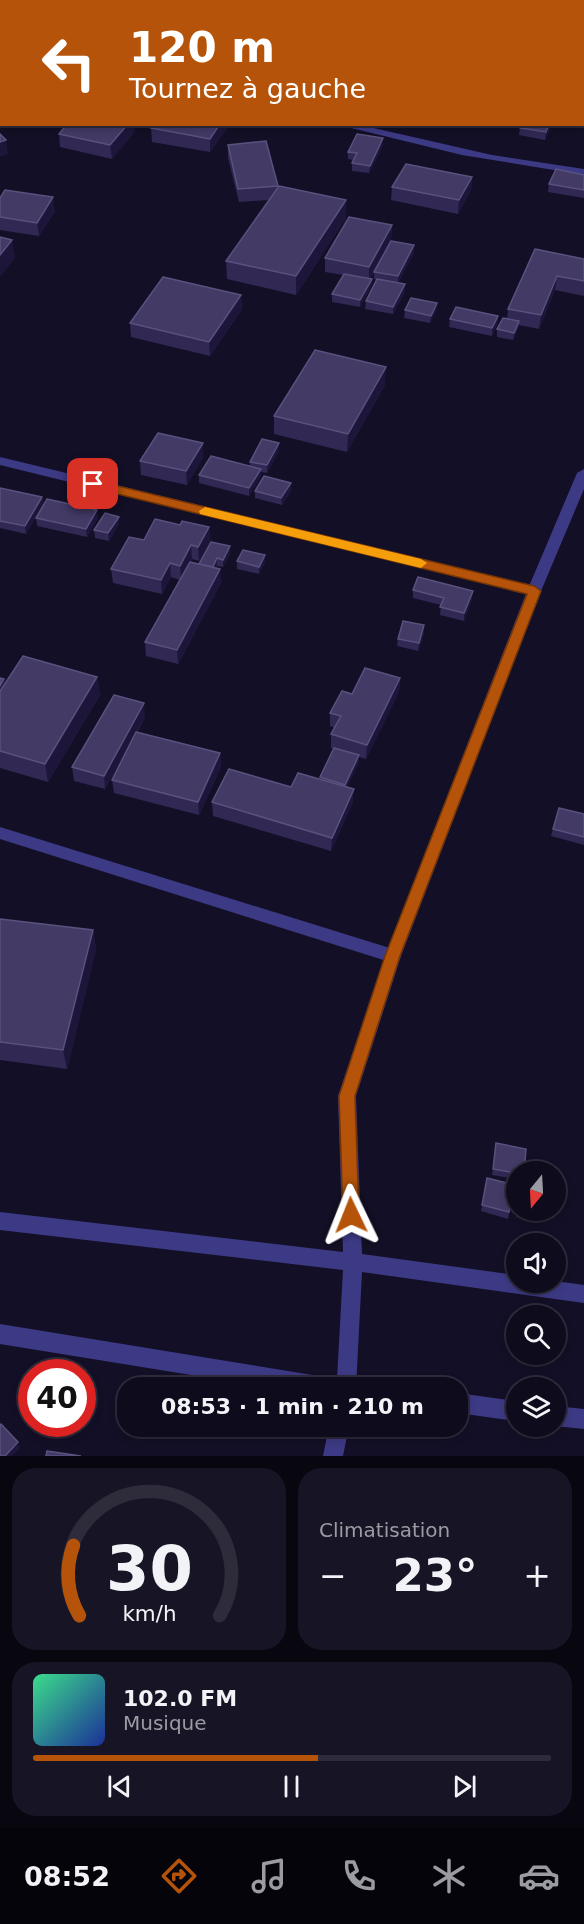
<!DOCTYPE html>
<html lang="fr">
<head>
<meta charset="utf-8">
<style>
  :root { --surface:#0e0b1c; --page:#171425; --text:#f1f3f6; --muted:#9b9ba3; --line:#2e2b3b; --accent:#b45309 }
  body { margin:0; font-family:"DejaVu Sans",sans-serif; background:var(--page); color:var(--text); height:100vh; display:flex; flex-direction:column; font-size:22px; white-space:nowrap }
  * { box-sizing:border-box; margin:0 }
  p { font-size:20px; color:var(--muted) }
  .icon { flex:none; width:33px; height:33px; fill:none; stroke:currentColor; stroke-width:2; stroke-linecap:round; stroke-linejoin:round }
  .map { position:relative; height:1456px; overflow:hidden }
  .sheet { display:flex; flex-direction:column; gap:12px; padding:12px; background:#08060f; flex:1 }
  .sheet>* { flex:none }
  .top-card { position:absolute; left:0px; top:0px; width:585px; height:126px; box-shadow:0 3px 9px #0003,0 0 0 2px var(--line); background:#b45309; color:#fff; overflow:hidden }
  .needle { width:39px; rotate:198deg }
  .fabs { position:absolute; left:506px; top:1161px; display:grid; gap:12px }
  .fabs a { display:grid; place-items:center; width:60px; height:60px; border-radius:50%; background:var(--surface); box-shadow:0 3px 9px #0003,0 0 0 2px var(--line); font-size:30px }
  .speed { position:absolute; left:18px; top:1359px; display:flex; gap:12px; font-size:30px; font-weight:700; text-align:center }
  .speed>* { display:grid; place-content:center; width:78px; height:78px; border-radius:50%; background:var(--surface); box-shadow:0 3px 9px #0003,0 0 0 2px var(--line); line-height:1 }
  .speed .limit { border:9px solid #d22; background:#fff; color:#111 }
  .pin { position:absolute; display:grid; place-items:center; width:51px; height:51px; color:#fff; margin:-26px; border-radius:12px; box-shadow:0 3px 9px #0006 }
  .me { position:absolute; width:66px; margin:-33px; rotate:358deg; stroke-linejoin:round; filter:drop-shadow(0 0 4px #0008) }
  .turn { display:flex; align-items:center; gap:21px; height:126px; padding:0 30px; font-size:27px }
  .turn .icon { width:78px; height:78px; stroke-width:2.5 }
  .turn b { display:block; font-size:42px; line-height:51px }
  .big { font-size:45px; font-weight:600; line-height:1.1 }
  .sheet .card { flex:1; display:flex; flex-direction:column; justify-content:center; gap:9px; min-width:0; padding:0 21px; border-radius:24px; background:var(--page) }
  .sheet .dial { align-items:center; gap:0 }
  .dial svg { height:156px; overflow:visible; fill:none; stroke:var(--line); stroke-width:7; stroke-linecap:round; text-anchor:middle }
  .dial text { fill:var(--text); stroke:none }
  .song { display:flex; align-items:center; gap:18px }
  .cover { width:72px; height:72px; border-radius:9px; background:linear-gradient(135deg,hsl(150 70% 55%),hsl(230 70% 35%)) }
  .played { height:6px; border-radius:3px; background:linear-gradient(90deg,var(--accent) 55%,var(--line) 55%) }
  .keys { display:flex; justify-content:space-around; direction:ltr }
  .heat { display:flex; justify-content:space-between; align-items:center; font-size:33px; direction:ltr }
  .sheet .tiles { flex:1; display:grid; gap:12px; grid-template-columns:1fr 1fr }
  .card:last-child { grid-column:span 2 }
  .trip { position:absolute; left:117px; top:1377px; width:351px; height:60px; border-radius:24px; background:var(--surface); box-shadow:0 3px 9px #0003,0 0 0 2px var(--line); font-weight:600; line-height:60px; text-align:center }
  .tab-bar { display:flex; height:96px; justify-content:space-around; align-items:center; background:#06040b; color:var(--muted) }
  .tab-bar .icon { width:42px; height:42px }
  .tab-bar .selected { color:var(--accent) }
  .tab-bar b { font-size:27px; color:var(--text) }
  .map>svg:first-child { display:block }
</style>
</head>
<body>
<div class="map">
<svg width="584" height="1456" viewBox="0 0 584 1456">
  <rect width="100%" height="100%" fill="#130f26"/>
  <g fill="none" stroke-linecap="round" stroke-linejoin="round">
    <g fill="#3d3a85" fill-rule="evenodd">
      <polygon points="228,0 240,0 227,2"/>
      <polygon points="0,12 2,12 2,19 0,18"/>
      <polygon points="0,76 2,76 0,83"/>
      <polygon points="335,124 356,124 492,155 584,169 584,175 462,155"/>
      <polygon points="0,457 534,586 541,591 534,596 0,465"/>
      <polygon points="0,827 393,949 399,951 401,956 399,961 393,963 0,839"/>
    </g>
    <g fill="#3d3a85" fill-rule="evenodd">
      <polygon points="584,469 584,489 541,591 401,956 356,1096 362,1254 516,1275 516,1282 555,1281 584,1285 584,1303 362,1272 356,1388 271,1388 0,1344 0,1324 337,1379 343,1270 0,1230 0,1212 343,1252 338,1096 385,956 527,591 577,473"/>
      <polygon points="458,1393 516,1401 516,1421 458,1413"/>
      <polygon points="555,1406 584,1409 584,1429 555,1426"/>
      <polygon points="329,1426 349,1426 343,1456 323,1456"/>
    </g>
  </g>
  <g fill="#312854">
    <polygon points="584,83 584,128 562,124 584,124"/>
    <polygon points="154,124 230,124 210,152 152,142 151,128"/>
    <polygon points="521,124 552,124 545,140 519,135 520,128"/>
    <polygon points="135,131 112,159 60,147 59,134"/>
    <polygon points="383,138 383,145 369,173 352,171 352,163 354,160 348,159 348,152"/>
    <polygon points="228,145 278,186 278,188 346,218 296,295 227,279 226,261 269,200 239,202 228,158"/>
    <polygon points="584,175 584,198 548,192 549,184"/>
    <polygon points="472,177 471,190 458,214 391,200 392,187"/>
    <polygon points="0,198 55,211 39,236 0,230"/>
    <polygon points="392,225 391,239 370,279 372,279 371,287 360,307 332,302 332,294 343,275 325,272 325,258"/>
    <polygon points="414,253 398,283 405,284 405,292 393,314 365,309 366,301 377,280 374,279 374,272"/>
    <polygon points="584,259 584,296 555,290 539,329 519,325 518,329 513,340 497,337 497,329 507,319 508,309"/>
    <polygon points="241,295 242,309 210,356 131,337 130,323"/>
    <polygon points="437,303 436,311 430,323 404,318 405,310"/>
    <polygon points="498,316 497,324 492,336 449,327 450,319"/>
    <polygon points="385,385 347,452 274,434 274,416"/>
    <polygon points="279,443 279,451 267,473 261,472 261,476 249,496 199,483 199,475 250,466 250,462"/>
    <polygon points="203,457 187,485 141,475 140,461"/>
    <polygon points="0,488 42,497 43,505 26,534 0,528"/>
    <polygon points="255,491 291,491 282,505 255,498"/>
    <polygon points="119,517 119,524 109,541 95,538 94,530"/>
    <polygon points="36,518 98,518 87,537 37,526"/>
    <polygon points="180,525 209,527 210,541 199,561 192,559 191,562 199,564 230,546 230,554 223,567 217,566 217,568 221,583 178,664 146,656 145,642 180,580 171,577 162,594 113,583 111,569 144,540"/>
    <polygon points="265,555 265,562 259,574 237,569 237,561"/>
    <polygon points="413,590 472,599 464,621 440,615 441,605 413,598"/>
    <polygon points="424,625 424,633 418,651 397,646 398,639"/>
    <polygon points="97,677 100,695 48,782 0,768 0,678 5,683"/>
    <polygon points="400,678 399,692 366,759 359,757 359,762 347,787 353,802 331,851 213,816 212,802 291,787 320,779 334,749 331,748 331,734 335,728 330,726 330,713 352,694"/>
    <polygon points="145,717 137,733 220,753 221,767 199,815 114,793 112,780 129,746 105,789 74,781 72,767"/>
    <polygon points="584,814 584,845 551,836 553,829"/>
    <polygon points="0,919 93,930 96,949 67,1069 0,1060"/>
    <polygon points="496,1143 516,1172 516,1179 492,1175"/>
    <polygon points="487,1178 515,1185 508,1219 481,1211"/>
    <polygon points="517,1210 539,1210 536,1222 516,1217"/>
  </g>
  <g fill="#1d163a">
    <polygon points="128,124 134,124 135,131 112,159 110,145"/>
    <polygon points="220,124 230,124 210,152 210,139"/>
    <polygon points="549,124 552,124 545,140 546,132"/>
    <polygon points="383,138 383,145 369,173 370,166"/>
    <polygon points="6,140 8,154 0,157 0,142"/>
    <polygon points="472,177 471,190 458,214 459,200"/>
    <polygon points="53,197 55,211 39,236 37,223"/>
    <polygon points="346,200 346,218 296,295 296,276"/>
    <polygon points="392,225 391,239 369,280 369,267"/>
    <polygon points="12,240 15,258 0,277 0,255"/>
    <polygon points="414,245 414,253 398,284 398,276"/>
    <polygon points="557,276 555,290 539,329 541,315"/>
    <polygon points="372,279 371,287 360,307 360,300"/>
    <polygon points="405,284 405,292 393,314 393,307"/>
    <polygon points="241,295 242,309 210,356 209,342"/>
    <polygon points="437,303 436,311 430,323 431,316"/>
    <polygon points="498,316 497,324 492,336 492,328"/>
    <polygon points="519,321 518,329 513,340 514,333"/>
    <polygon points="386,367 385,385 347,452 348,434"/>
    <polygon points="203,443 203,457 187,485 186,471"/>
    <polygon points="279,443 279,451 267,473 267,465"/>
    <polygon points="261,469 261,476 249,496 249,488"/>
    <polygon points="291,483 291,491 282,505 281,498"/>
    <polygon points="42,497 43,505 26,534 25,526"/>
    <polygon points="97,510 98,518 87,537 86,529"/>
    <polygon points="119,517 119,524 109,541 108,533"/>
    <polygon points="209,527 210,541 199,561 198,547"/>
    <polygon points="191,545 192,559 181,580 180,566"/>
    <polygon points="230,546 230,554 223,567 223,560"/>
    <polygon points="265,555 265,562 259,574 259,567"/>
    <polygon points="217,558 217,566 212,577 212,569"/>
    <polygon points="170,563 171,577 162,594 161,580"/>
    <polygon points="220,569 221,583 178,664 177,650"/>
    <polygon points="473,591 472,599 464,621 464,613"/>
    <polygon points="424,625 424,633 418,651 419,643"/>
    <polygon points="97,677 100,695 48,782 45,764"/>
    <polygon points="400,678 399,692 366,759 367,745"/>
    <polygon points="4,679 7,693 0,704 0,686"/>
    <polygon points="144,703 145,717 105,789 104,776"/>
    <polygon points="220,753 221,767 199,815 198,802"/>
    <polygon points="359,755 359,762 345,792 345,785"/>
    <polygon points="354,789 353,802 331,851 332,838"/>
    <polygon points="93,930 96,949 67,1069 63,1050"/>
    <polygon points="18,1442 20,1448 12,1456 5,1456"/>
  </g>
  <g fill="#433a66" stroke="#5a527e" stroke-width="1.5">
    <polygon points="321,0 360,0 362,2 316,2"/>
    <polygon points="421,0 436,0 432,2 423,2"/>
    <polygon points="67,124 128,124 110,145 59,134"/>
    <polygon points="154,124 220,124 210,139 151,128"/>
    <polygon points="521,124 549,124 546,132 520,128"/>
    <polygon points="0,134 6,140 0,142"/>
    <polygon points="357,134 383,138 370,166 352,163 357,153 348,152"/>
    <polygon points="266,141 278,186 238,189 228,145"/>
    <polygon points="406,164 472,177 459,200 392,187"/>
    <polygon points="556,169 584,175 584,190 549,184"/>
    <polygon points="279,186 346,200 296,276 226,261"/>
    <polygon points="5,190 53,197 37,223 0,217 0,198"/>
    <polygon points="349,217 392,225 369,267 325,258"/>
    <polygon points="0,237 12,240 0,255"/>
    <polygon points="391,241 414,245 398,276 374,272"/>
    <polygon points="535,249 584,259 584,281 557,276 541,315 508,309"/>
    <polygon points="344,274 372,279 360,300 332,294"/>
    <polygon points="163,277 241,295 209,342 130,323"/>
    <polygon points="377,279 405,284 393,307 366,301"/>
    <polygon points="411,298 437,303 431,316 405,310"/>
    <polygon points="456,307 498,316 492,328 450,319"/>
    <polygon points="503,318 519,321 514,333 497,329"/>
    <polygon points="315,350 386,367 348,434 274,416"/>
    <polygon points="158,433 203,443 186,471 140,461"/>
    <polygon points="262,439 279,443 267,465 250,462"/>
    <polygon points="211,456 261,469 249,488 199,475"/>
    <polygon points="264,476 291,483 281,498 255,491"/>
    <polygon points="0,488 42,497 25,526 0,521"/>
    <polygon points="47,499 97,510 86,529 36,518"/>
    <polygon points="105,513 119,517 108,533 94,530"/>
    <polygon points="155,519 180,525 182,521 209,527 198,547 191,545 180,566 170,563 161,580 111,569 129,537 144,540"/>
    <polygon points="211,542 230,546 223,560 217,558 213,567 199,564"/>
    <polygon points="243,550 265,555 259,567 237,561"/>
    <polygon points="190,562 220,569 177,650 145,642"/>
    <polygon points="418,577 473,591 464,613 440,607 444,598 413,590"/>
    <polygon points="403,621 424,625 419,643 398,639"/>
    <polygon points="23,656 97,677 45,764 0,751 0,691"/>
    <polygon points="365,668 400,678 367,745 331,734 341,716 330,713 342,691 352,694"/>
    <polygon points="0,678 4,679 0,686"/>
    <polygon points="114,695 144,703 104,776 72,767"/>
    <polygon points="136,732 220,753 198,802 112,780"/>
    <polygon points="334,748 359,755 345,785 320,777"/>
    <polygon points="229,769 291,787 298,773 354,789 332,838 212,802"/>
    <polygon points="559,808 584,814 584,837 553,829"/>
    <polygon points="0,919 93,930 63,1050 0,1042"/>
    <polygon points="496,1143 526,1149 524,1172 516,1172 516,1173 493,1169"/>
    <polygon points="487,1178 515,1185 509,1212 482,1205"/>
    <polygon points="517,1210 539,1210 538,1216"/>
    <polygon points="1,1424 18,1442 5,1456 0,1456 0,1425"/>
    <polygon points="47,1451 81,1456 46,1456"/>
  </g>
  <polygon fill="#b45309" stroke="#753606" stroke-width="1.5" points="93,480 534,586 541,591 400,956 355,1096 359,1215 357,1220 351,1223 345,1220 343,1215 339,1096 385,956 527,594 89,487 87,484"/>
  <polygon fill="#f59e0b" points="205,507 421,559 427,563 421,568 200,514 199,511"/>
</svg>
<div class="fabs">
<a><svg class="needle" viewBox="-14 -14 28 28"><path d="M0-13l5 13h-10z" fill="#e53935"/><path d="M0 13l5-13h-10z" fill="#9b9ba3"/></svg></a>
<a><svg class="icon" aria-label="sound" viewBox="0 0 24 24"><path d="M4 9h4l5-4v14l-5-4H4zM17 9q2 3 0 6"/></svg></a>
<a><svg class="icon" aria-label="search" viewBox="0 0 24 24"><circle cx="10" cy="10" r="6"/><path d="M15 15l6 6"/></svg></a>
<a><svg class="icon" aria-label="layers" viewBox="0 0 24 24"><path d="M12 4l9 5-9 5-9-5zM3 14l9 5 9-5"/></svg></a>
</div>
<div class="speed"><div class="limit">40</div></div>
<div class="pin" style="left:93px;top:484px;background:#d93025"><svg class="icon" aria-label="arrive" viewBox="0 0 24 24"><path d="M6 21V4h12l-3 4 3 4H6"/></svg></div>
<svg class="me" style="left:351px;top:1215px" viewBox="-20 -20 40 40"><path d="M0-17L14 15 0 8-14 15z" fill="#b45309" stroke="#fff" stroke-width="4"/></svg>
<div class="trip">08:53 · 1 min · 210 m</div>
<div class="top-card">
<div class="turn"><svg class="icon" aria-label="left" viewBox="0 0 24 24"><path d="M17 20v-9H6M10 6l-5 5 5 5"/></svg><div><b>120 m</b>Tournez à gauche</div></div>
</div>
</div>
<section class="sheet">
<div class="tiles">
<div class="card dial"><svg viewBox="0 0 100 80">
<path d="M14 69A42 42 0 1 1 86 69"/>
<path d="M14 69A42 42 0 0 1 11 33" stroke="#b45309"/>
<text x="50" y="56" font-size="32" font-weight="700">30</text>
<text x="50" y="72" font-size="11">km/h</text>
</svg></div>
<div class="card"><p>Climatisation</p>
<div class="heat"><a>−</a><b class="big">23°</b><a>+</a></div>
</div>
<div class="card">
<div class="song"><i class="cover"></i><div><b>102.0 FM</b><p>Musique</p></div></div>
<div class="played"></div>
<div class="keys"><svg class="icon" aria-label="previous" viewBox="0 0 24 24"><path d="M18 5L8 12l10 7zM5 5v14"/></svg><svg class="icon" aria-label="pause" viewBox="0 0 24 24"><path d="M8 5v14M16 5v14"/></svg><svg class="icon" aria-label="next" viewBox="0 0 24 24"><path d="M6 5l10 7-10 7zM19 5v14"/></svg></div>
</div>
</div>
</section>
<nav class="tab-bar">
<b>08:52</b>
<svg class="icon selected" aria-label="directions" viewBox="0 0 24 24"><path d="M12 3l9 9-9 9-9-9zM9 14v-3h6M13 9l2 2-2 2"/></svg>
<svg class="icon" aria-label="music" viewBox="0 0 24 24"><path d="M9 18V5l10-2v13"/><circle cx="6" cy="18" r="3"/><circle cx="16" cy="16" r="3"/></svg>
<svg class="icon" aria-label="phone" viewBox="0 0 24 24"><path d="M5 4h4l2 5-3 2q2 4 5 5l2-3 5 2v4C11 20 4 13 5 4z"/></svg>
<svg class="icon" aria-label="climate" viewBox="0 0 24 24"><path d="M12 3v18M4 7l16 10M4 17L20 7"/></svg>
<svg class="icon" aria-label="car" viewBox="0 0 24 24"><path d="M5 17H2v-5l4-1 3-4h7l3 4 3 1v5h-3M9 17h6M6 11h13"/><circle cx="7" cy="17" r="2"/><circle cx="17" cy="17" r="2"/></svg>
</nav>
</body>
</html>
